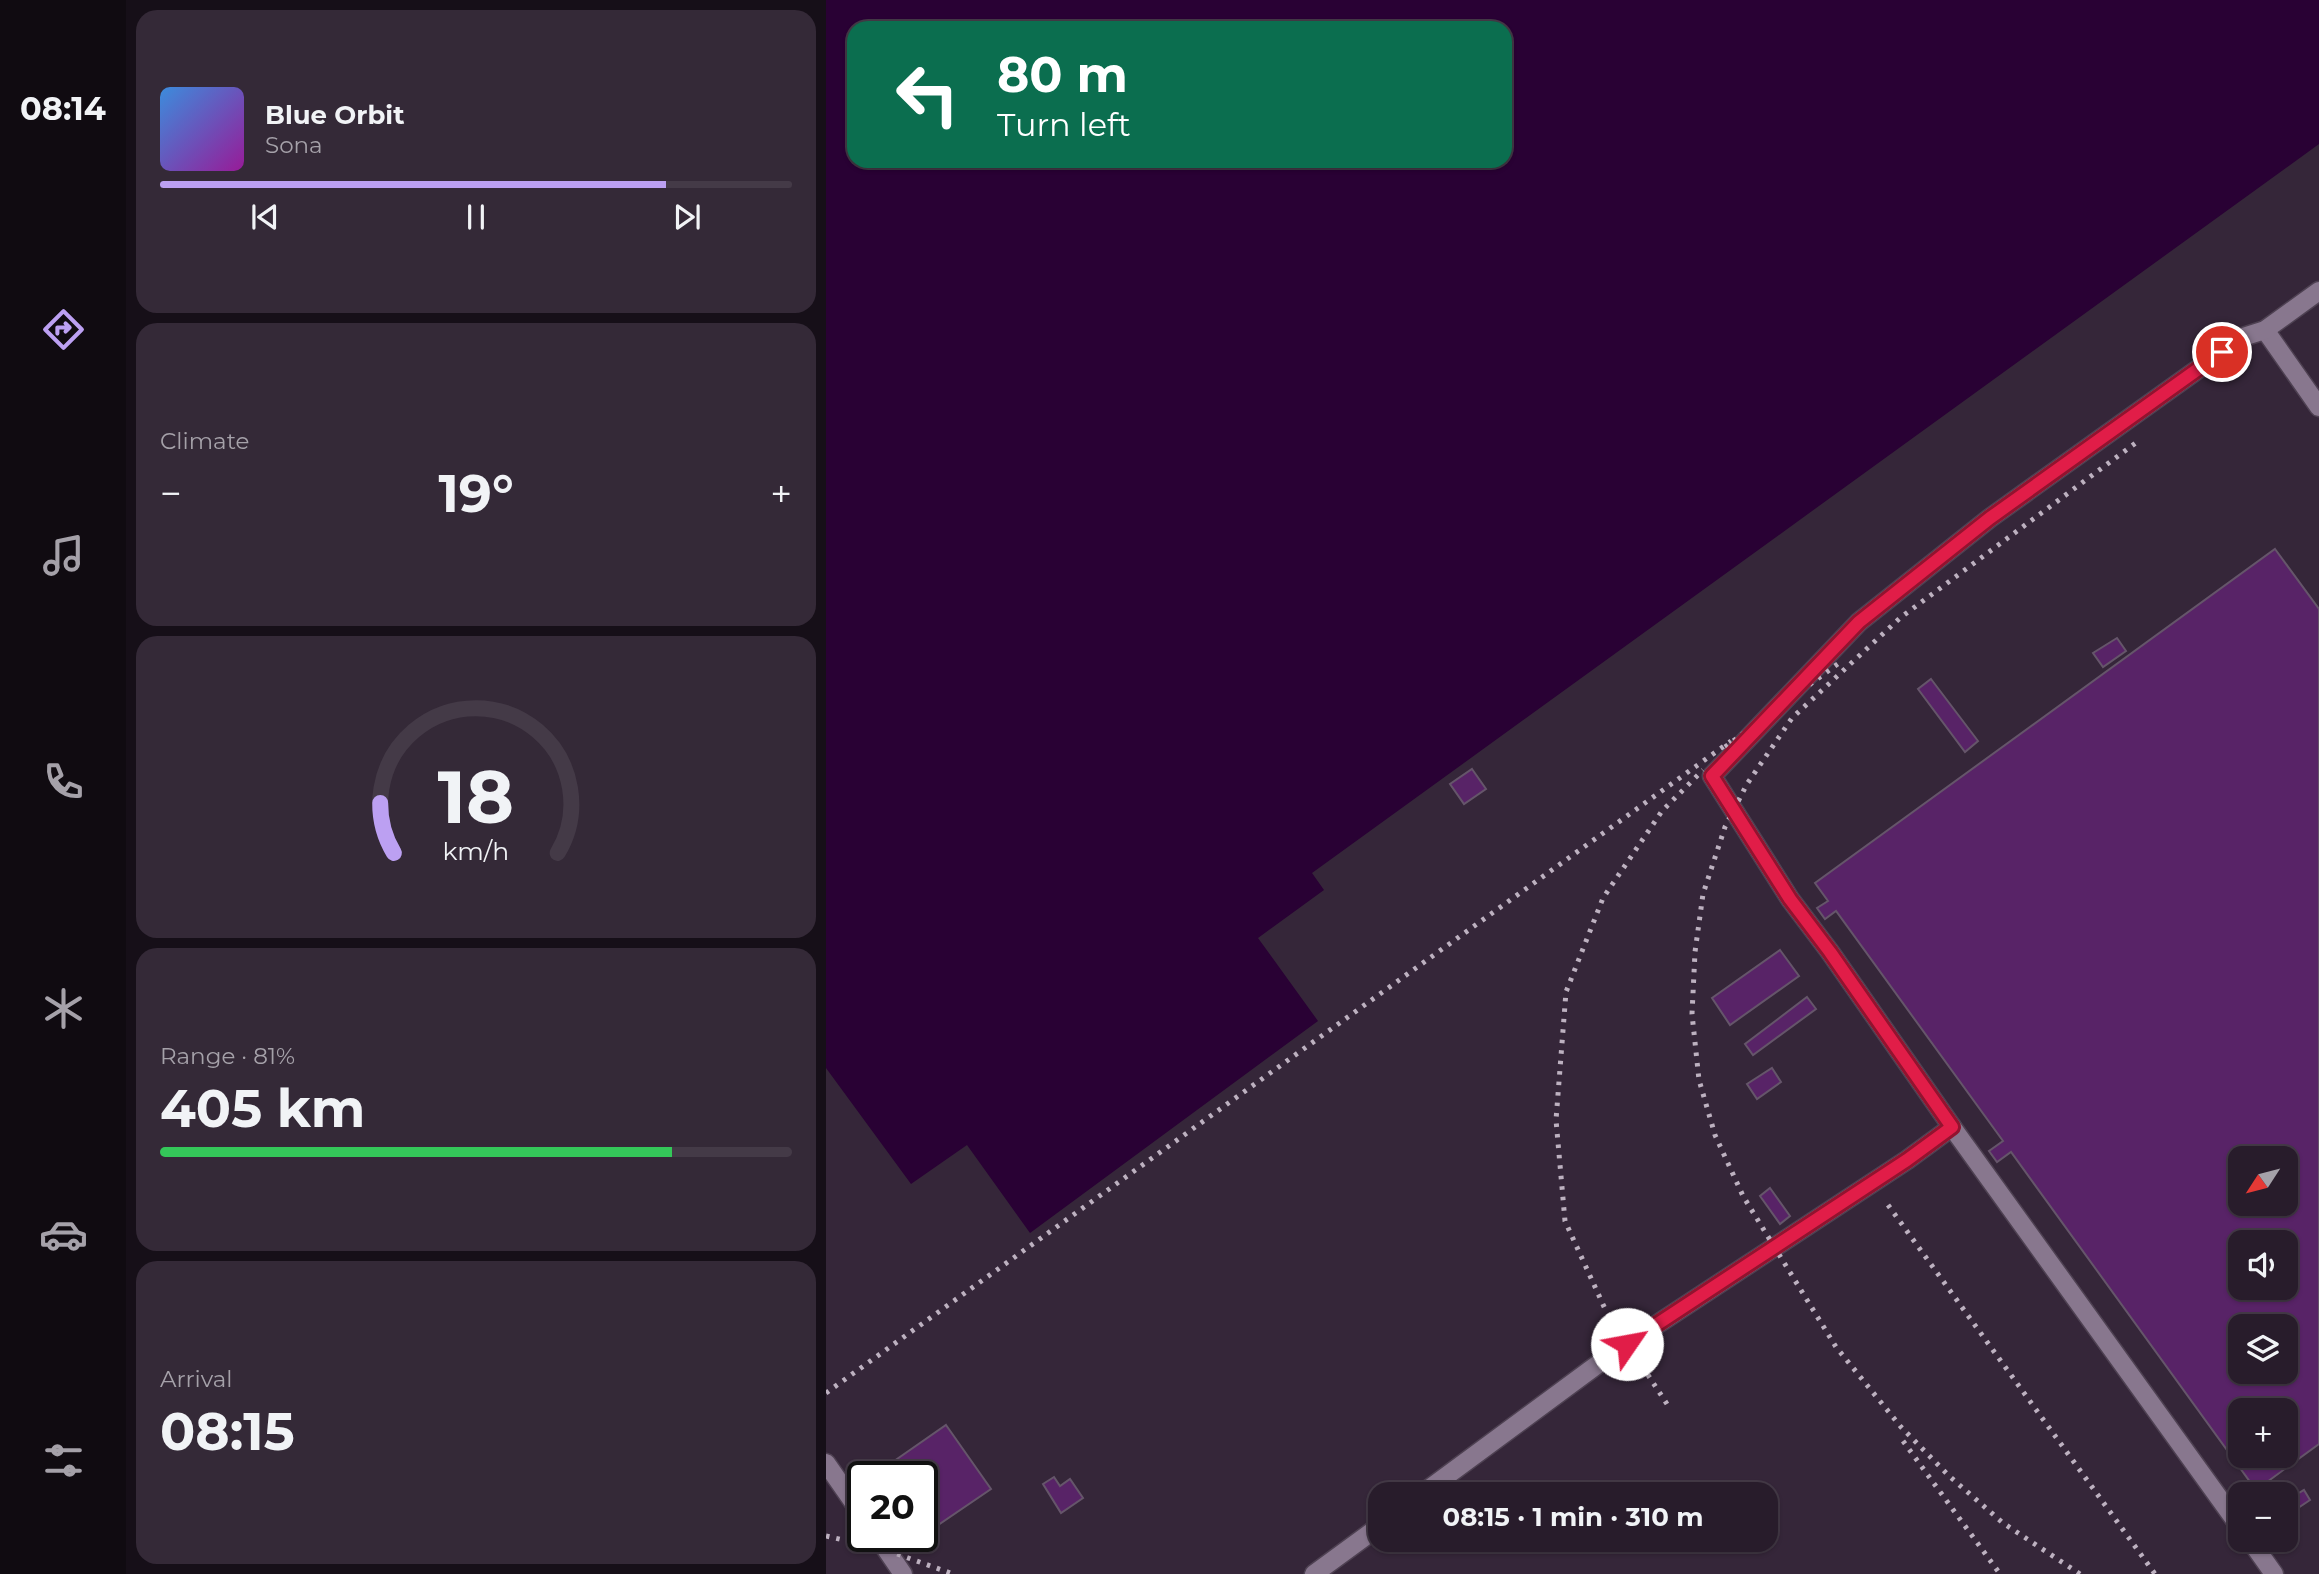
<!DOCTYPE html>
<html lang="en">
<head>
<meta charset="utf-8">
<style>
  :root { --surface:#281c2b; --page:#342937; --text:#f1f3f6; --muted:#a5a1a9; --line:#443a47; --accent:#bca0f2 }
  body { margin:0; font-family:Montserrat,sans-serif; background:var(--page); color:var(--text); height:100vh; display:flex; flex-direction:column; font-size:26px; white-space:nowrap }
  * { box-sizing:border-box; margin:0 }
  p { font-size:23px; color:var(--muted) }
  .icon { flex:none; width:38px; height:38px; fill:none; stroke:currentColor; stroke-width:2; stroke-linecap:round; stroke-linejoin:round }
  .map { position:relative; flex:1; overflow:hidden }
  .drawer { display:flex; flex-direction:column; gap:10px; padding:10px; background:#160f18; width:700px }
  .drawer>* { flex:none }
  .guide { position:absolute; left:21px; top:21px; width:665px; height:147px; border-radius:21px; box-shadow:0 2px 5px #0004,0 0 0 2px var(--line); background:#0b6e4f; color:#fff; overflow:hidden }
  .needle { width:46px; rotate:234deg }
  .fabs { position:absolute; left:1402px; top:1146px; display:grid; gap:14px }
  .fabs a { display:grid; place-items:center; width:70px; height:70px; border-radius:14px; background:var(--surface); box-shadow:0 2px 5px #0004,0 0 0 2px var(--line); font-size:35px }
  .speed { position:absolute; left:21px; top:1461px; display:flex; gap:14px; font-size:35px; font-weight:700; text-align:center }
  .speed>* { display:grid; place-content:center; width:91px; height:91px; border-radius:50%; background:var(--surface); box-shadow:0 2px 5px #0004,0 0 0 2px var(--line); line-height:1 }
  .speed .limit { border:4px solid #111; border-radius:10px; background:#fff; color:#111 }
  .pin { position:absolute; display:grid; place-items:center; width:60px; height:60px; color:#fff; margin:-30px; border:4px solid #fff; border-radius:50%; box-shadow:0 2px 7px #0007 }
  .me { position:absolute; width:77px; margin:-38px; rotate:57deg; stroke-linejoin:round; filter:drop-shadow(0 0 5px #0008) }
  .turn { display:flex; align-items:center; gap:24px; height:147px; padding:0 35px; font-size:32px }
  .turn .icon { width:91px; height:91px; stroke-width:2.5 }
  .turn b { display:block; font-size:49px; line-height:60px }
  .big { font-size:52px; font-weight:700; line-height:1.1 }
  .drawer .widget { flex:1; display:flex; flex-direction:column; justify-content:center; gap:10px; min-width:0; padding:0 24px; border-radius:21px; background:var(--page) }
  .drawer .dial { align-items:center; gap:0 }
  .dial svg { height:182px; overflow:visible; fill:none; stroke:var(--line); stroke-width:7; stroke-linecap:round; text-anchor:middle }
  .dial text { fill:var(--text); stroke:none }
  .song { display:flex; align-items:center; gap:21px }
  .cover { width:84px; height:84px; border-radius:10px; background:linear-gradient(135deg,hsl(210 70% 55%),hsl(300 70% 35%)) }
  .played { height:7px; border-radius:4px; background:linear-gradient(90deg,var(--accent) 80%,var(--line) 80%) }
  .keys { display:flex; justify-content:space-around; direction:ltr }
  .heat { display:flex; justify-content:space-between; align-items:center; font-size:38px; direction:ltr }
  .charge { height:10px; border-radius:5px; background:linear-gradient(90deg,#34c759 81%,var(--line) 0) }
  .trip { position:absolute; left:542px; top:1482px; width:410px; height:70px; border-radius:21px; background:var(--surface); box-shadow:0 2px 5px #0004,0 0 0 2px var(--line); font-weight:700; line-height:70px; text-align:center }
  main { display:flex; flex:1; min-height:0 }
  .tabs { display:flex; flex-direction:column; width:126px; justify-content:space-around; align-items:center; background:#100b11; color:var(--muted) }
  .tabs .icon { width:49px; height:49px }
  .tabs .selected { color:var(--accent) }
  .tabs b { font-size:32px; color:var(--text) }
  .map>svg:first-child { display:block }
</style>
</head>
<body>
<main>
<nav class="tabs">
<b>08:14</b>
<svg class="icon selected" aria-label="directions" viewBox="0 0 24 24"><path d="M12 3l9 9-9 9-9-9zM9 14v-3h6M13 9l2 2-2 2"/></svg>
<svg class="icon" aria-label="music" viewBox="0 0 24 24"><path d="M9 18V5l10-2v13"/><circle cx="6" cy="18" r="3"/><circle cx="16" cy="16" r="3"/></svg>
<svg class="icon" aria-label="phone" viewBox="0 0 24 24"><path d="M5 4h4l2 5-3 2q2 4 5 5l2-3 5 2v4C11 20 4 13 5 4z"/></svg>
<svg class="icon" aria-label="climate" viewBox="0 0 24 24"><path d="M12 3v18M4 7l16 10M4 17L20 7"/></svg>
<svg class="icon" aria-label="car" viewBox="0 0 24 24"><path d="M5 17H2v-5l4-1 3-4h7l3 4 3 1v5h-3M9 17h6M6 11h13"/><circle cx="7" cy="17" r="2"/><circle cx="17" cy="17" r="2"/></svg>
<svg class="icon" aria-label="filters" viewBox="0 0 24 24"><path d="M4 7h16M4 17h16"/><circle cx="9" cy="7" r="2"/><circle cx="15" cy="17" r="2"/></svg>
</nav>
<section class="drawer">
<div class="widget">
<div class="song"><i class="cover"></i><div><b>Blue Orbit</b><p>Sona</p></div></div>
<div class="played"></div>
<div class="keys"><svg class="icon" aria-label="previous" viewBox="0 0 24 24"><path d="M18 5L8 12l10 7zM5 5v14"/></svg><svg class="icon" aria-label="pause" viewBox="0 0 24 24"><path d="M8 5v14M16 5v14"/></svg><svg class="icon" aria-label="next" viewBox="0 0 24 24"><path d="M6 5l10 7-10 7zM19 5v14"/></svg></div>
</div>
<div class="widget"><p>Climate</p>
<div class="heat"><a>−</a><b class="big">19°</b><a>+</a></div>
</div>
<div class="widget dial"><svg viewBox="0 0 100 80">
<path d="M14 69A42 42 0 1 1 86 69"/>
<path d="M14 69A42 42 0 0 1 8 47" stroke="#bca0f2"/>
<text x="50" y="56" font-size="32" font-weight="700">18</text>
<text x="50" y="72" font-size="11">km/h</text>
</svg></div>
<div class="widget"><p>Range · 81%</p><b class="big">405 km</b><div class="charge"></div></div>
<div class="widget"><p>Arrival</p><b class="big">08:15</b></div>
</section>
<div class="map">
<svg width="1493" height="1574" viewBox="0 0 1493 1574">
  <rect width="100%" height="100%" fill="#352639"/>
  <path fill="#290134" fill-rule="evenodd" d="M0,0H1493V144L486,873L498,890L432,938L492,1021L204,1233L141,1145L85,1184L0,1068ZM28,28H679V161H28Z"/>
  <g fill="#582367" stroke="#65556a" stroke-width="2" fill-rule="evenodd">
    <path d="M1449,549L1493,609V1444L1430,1490L1185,1152L1171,1162L1163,1151L1177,1141L1010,911L999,919L991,908L1002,901L989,883ZM1414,1158H1460V1204H1414ZM1414,1242H1460V1288H1414ZM1414,1326H1460V1372H1414ZM1414,1410H1460V1456H1414Z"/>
    <polygon points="1291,638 1300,651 1277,667 1267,653"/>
    <polygon points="1105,679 1152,741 1139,752 1092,689"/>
    <polygon points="646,769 660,789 638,804 624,784"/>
    <polygon points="954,950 973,976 904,1025 886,998"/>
    <polygon points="981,997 990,1009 927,1055 919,1044"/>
    <polygon points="946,1068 955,1082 931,1099 921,1084"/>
    <polygon points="944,1188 964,1216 954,1224 934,1196"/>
    <polygon points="120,1425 165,1489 96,1536 96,1477 49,1477 48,1475"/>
    <polygon points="228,1477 234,1486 244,1479 257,1498 235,1513 217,1484"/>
    <polygon points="1478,1490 1484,1500 1460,1516 1460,1501"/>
  </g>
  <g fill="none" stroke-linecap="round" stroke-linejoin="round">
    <defs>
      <g id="service">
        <polyline points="1439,330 1493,407"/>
        <polyline points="0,1463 37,1516"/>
        <polyline points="596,1494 783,1356 1081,1160 1126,1127"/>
        <polyline points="1414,1527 1126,1127 1004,952 964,899 886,776 1033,622 1164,518 1417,337 1439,330 1493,291"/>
        <polyline points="51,1536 77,1574"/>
        <polyline points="1424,1540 1448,1574"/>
        <polyline points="488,1574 555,1525"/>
      </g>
    </defs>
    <use href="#service" stroke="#4e4152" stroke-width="21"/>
    <use href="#service" stroke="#88778e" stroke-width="18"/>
    <g stroke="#bdb1c0" stroke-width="5" stroke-dasharray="3.5 7" stroke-linecap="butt">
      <polyline points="899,747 1017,660"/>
      <polyline points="1062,1205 1329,1574"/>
      <polyline points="0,1393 905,741"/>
      <polyline points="841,1404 780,1311 739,1221 730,1120 740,992 777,898 836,811 877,770"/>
      <polyline points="1077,1441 1174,1574"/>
      <polyline points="0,1536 60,1550 127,1574"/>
      <polyline points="1254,1574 1177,1523 1122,1475 1075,1427 1010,1347 917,1196 889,1135 873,1080 866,1014 869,952 877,894 899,827 921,784 966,718 1074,618 1311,442"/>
    </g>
  </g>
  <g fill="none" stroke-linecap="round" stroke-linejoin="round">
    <defs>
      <polyline id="route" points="801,1344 1081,1160 1126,1127 1004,952 964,899 886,776 1033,622 1164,518 1396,352"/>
    </defs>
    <use href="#route" stroke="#92132f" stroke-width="18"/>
    <use href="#route" stroke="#e11d48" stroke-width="12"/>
  </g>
</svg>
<div class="fabs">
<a><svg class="needle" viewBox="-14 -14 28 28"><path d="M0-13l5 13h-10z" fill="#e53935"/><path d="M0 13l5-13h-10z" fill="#a5a1a9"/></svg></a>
<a><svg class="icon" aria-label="sound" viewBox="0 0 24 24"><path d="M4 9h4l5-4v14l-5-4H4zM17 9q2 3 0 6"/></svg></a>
<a><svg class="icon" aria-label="layers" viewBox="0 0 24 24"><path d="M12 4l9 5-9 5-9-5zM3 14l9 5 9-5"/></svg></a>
<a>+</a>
<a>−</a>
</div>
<div class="speed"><div class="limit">20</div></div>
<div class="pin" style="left:1396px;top:352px;background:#d93025"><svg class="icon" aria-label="arrive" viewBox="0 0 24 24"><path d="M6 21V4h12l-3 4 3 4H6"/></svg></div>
<svg class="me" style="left:801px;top:1344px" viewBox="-20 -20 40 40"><circle r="19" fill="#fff"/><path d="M0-13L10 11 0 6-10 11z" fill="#e11d48"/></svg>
<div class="trip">08:15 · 1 min · 310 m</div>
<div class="guide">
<div class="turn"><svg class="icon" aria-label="left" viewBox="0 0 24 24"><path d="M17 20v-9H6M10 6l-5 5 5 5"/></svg><div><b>80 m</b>Turn left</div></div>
</div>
</div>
</main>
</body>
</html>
